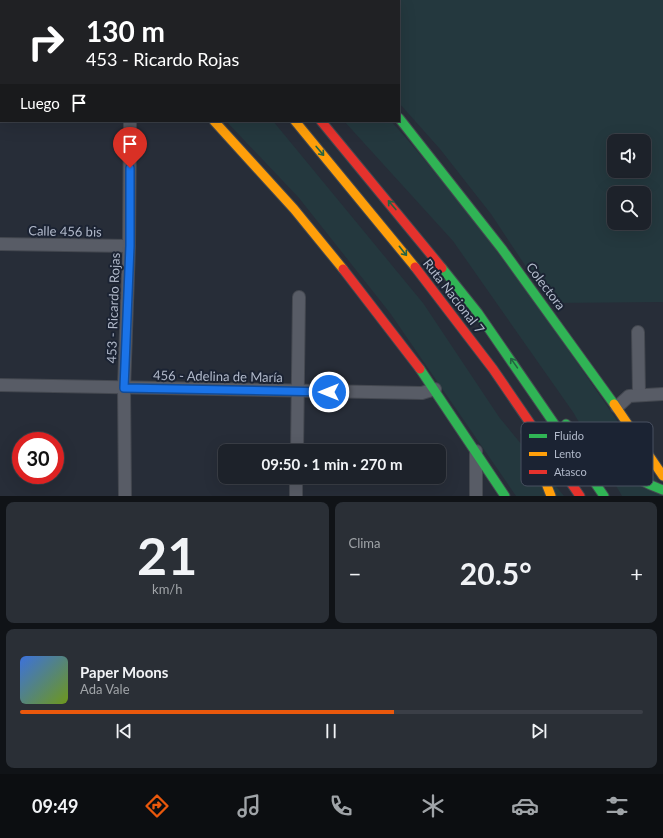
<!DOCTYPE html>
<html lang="es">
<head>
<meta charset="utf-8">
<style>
  :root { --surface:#1d222a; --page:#2a2f36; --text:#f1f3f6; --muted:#a0a4a8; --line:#3b3f47; --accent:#ea580c }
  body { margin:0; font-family:Lato,sans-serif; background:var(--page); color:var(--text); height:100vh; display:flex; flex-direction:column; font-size:15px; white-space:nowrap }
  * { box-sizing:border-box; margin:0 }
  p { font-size:13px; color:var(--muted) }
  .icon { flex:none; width:22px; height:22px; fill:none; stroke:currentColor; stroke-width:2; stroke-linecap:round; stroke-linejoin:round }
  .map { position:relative; height:496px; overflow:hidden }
  .panel { display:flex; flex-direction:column; gap:6px; padding:6px; background:#101317; flex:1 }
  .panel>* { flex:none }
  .top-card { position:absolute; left:0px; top:0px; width:400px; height:122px; box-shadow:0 4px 16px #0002,0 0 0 1px var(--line); background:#202124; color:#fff; overflow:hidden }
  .controls { position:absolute; left:607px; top:134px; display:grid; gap:8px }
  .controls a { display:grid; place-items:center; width:44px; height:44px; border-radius:8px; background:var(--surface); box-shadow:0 4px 16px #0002,0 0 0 1px var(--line); font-size:20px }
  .speed { position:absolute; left:12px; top:432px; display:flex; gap:8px; font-size:20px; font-weight:700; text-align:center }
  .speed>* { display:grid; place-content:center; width:52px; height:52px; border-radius:50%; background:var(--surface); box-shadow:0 4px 16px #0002,0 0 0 1px var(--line); line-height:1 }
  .speed .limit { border:6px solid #d22; background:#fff; color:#111 }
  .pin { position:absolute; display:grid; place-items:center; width:34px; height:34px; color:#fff; margin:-41px -17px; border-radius:50% 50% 50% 0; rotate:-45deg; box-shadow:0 0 4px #0007 }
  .pin .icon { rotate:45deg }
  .me { position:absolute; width:44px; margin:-22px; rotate:270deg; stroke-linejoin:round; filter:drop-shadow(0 0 3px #0008) }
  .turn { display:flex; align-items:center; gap:14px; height:84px; padding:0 20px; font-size:18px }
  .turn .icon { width:52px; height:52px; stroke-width:2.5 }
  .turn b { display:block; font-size:28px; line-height:34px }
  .then { display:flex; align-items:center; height:38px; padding:0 20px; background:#0003; gap:8px; font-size:15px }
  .big { font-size:30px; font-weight:700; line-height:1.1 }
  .panel .card { flex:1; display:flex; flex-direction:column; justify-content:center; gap:6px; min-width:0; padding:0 14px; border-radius:8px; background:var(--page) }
  .panel .dial { align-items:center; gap:0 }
  .dial b { font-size:52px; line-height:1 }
  .song { display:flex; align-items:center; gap:12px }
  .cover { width:48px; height:48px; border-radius:6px; background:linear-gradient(135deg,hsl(220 70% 55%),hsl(80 70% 35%)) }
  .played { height:4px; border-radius:2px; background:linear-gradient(90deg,var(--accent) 60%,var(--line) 60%) }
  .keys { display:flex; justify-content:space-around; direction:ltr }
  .heat { display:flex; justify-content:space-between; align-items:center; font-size:22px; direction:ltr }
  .panel .tiles { flex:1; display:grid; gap:6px; grid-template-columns:1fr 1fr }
  .card:last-child { grid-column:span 2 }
  .trip { position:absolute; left:218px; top:444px; width:228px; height:40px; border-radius:8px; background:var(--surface); box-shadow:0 4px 16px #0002,0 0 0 1px var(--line); font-weight:700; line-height:40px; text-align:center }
  .menu { display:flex; height:64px; justify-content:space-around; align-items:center; background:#0c0e11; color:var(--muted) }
  .menu .icon { width:28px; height:28px }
  .menu .selected { color:var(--accent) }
  .menu b { font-size:18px; color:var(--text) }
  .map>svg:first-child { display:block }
</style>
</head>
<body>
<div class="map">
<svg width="663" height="496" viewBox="0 0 663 496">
  <rect width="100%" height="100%" fill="#272d38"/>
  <g fill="#24383e" fill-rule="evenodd">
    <path d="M308,0H663V302L550,303L491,214L440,149L399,103V1ZM614,141H644V171H614ZM614,193H644V223H614Z"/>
    <polygon points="226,121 273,121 423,303 499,417 564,496 516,496 390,313 299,198"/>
    <path d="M344,121H391C492,235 578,362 663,489V496H622L573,412L453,241Z"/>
  </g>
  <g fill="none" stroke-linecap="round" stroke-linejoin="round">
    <defs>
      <g id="street">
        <polyline points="0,91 1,91"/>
        <polyline points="0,244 129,246"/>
        <polyline points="638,332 639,394"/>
        <polyline points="0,385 422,393 435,389"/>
        <polyline points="617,407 629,396 663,394"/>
        <polyline points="297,451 299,297"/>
        <polyline points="125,496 124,388 129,246 130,121"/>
        <polyline points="296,496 296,477"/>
        <polyline points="476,496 476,451"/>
      </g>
      <g id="fast">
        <polyline points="96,0 97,1"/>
        <polyline points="179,0 180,1"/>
        <polyline points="296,0 297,1"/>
        <polyline points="399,118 502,249 614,404"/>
        <polyline points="442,268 478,313 604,496"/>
        <polyline points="420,369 505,496"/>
        <path d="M566,424C595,452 625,476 663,490"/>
      </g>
      <g id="slow">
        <polyline points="206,0 207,1"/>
        <polyline points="214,121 294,209 343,269"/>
        <polyline points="295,121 415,267"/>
        <polyline points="614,404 663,476"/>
        <polyline points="526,432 551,496"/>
      </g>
      <g id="jam">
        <polyline points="321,121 442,268"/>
        <polyline points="415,267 493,369 580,496"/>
        <polyline points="343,269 420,369"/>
      </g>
    </defs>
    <use href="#street" stroke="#444850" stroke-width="14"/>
    <use href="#fast" stroke="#444850" stroke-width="11"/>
    <use href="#slow" stroke="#444850" stroke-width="11"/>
    <use href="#jam" stroke="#444850" stroke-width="11"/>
    <use href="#street" stroke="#585c66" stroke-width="12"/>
    <use href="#fast" stroke="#30b455" stroke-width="9"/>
    <use href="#slow" stroke="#ff9f0a" stroke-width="9"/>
    <use href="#jam" stroke="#e5322d" stroke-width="9"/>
  </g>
  <defs><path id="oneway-shaft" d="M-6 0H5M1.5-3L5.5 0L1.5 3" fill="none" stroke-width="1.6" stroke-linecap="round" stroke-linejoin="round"/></defs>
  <g stroke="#246442">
    <use href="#oneway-shaft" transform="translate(320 151) rotate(50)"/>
    <use href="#oneway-shaft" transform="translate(392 205) rotate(-130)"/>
    <use href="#oneway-shaft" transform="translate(403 251) rotate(52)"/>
    <use href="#oneway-shaft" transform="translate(514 363) rotate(-125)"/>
  </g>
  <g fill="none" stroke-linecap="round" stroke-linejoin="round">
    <defs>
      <polyline id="route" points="130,168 130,246 124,388 329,392"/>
    </defs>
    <use href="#route" stroke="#114b97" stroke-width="10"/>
    <use href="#route" stroke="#1a73e8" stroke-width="7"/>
  </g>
  <g text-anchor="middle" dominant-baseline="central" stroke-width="4" stroke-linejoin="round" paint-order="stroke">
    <g font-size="13" fill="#b1b9ca" stroke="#1b2333">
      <text transform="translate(65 231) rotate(1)">Calle 456 bis</text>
      <text transform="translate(546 286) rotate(53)">Colectora</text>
      <text transform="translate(454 296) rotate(52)">Ruta Nacional 7</text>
      <text transform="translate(113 308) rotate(-88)">453 - Ricardo Rojas</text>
      <text transform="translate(218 376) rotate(1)">456 - Adelina de María</text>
    </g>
  </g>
  <rect x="521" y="422" width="132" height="64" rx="6" fill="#1b2333" stroke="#485060" stroke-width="1"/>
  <rect x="529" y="434" width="18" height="4" fill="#30b455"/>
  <rect x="529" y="452" width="18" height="4" fill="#ff9f0a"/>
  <rect x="529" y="470" width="18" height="4" fill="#e5322d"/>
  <g font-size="11" fill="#b1b9ca">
    <text x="554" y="440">Fluido</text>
    <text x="554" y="458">Lento</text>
    <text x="554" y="476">Atasco</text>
  </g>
</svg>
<div class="controls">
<a><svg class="icon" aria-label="sound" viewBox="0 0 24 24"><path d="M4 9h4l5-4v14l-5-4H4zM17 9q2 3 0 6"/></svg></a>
<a><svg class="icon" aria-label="search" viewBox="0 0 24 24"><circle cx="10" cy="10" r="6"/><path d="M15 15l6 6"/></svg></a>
</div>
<div class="speed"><div class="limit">30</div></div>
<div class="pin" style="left:130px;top:168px;background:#d93025"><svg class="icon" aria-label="arrive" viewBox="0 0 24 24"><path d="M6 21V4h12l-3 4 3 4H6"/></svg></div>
<svg class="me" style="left:329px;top:392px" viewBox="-20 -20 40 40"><circle r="17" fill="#1a73e8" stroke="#fff" stroke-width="3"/><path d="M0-11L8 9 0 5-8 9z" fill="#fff"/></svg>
<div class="trip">09:50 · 1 min · 270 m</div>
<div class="top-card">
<div class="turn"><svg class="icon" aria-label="right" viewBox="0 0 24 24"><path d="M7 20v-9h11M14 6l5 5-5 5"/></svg><div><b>130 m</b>453 - Ricardo Rojas</div></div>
<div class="then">Luego<svg class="icon" aria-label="arrive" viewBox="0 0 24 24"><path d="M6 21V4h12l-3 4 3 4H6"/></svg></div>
</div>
</div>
<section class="panel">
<div class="tiles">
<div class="card dial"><b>21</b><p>km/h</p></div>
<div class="card"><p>Clima</p>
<div class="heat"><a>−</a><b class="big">20.5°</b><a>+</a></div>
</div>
<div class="card">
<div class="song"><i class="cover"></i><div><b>Paper Moons</b><p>Ada Vale</p></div></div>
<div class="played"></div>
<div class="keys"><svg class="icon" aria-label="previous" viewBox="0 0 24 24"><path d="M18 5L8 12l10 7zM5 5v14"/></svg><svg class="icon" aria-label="pause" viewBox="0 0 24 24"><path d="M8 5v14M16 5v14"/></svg><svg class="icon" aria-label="next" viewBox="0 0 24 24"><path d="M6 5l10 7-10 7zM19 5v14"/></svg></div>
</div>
</div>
</section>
<nav class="menu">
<b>09:49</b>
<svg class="icon selected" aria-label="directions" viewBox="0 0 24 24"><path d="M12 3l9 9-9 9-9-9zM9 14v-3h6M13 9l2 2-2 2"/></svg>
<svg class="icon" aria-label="music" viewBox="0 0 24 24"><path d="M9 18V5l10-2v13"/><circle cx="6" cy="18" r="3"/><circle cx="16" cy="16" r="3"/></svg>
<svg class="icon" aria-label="phone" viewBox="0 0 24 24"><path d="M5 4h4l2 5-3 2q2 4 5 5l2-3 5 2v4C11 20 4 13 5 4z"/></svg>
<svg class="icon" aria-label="climate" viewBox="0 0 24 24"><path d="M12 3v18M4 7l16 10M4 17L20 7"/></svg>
<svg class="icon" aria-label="car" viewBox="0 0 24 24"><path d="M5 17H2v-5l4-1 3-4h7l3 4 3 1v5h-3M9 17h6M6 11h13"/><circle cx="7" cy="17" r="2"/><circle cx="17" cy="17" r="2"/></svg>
<svg class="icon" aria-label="filters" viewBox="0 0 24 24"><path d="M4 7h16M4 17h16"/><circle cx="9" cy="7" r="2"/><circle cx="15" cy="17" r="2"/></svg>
</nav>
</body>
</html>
